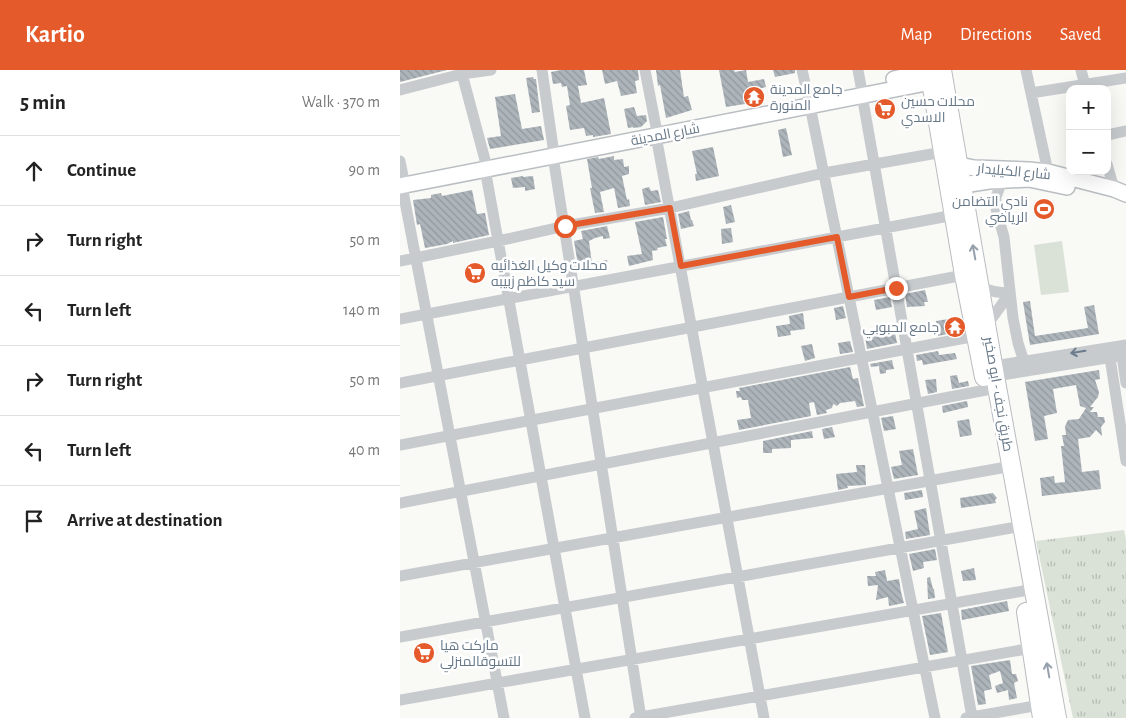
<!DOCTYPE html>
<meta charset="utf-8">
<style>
:root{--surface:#fff;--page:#f6f6f6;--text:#222;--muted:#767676;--line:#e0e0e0;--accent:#e55a2a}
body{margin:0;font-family:"Alegreya Sans",Cairo,sans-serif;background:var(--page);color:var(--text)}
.controls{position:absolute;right:15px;top:15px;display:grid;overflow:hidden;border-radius:10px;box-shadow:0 5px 20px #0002}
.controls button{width:45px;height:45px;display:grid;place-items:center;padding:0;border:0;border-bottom:1px solid var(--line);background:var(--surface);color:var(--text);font:25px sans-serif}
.stop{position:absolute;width:15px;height:15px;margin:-11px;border:4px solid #e55a2a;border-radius:50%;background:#fff}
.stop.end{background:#e55a2a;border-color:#fff;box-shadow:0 1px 5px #0008}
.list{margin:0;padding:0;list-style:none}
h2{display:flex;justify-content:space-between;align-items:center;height:65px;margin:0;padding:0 20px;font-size:21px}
h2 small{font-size:16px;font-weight:400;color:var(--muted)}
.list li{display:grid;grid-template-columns:32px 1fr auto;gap:15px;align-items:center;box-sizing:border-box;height:70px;padding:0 20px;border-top:1px solid var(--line)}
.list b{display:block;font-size:19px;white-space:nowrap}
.list em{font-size:16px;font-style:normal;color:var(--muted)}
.icon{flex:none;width:28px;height:28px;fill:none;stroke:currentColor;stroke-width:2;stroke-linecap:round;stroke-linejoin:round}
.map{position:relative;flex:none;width:726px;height:648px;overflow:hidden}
header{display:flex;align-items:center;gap:30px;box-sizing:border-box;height:70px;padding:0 25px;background:var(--accent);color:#fff}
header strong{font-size:24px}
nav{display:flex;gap:28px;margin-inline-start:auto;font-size:18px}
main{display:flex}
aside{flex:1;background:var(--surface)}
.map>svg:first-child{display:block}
.park{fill:url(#park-tufts)}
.pitch{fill:#dae1d7}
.building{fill:url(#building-back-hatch)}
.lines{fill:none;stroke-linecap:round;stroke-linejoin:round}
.major-casing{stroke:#babec2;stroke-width:18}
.highway-casing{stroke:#b9bdc0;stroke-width:20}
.minor{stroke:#c7cbce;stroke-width:11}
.major{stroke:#fff;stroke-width:15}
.highway{stroke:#fff;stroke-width:18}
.oneway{stroke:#95a0ac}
.oneway2{stroke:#6c7c8c}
.route{stroke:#e55a2a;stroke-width:6}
.labels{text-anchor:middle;stroke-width:5;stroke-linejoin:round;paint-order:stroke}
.poi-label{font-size:14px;fill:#677888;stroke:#fff;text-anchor:start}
.street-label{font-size:14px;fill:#677888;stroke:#fff}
</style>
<header>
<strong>Kartio</strong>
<nav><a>Map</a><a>Directions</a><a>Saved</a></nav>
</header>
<main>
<aside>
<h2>5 min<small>Walk · 370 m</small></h2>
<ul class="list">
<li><svg class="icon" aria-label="ahead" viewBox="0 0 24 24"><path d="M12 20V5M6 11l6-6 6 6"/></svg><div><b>Continue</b></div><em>90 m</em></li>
<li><svg class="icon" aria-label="right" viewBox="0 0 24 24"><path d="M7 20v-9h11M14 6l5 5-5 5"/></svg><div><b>Turn right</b></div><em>50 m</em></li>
<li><svg class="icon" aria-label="left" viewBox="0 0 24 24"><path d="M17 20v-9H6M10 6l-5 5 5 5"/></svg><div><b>Turn left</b></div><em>140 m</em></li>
<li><svg class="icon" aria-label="right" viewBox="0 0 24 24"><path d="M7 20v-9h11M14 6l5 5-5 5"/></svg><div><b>Turn right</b></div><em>50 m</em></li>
<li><svg class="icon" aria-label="left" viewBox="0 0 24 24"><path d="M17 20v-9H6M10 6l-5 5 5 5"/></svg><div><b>Turn left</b></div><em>40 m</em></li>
<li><svg class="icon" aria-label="arrive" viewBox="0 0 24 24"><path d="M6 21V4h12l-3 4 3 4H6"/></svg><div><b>Arrive at destination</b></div></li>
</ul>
</aside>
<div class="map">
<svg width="726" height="648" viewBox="0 0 726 648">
<defs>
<pattern id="park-tufts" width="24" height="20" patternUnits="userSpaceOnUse" patternTransform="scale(1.25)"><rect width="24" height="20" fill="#dae1d7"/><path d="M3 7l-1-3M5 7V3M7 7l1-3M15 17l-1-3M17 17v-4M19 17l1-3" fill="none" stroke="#b5bbb4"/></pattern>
<pattern id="building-back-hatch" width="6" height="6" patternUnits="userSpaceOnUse" patternTransform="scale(1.25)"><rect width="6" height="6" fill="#adb5bb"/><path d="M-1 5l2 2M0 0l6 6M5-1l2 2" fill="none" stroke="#91989e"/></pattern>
</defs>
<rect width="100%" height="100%" fill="#f9f9f6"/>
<path class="park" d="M724,460L726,470V648H673L636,471Z"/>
<path class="pitch" d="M662,171L669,222L641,225L634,175Z"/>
<path class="building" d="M0,0H47L0,12Z
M161,0H184L187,15L178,16L181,33L204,28L211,64L193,67V65L186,66L184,58L170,60L166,36L170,35L167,16L162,17L161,13L153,14L151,2Z
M202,0H238L239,10L235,11L237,23L221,26L217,11L205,14Z
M256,0H280L284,27L288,26L292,40L266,48L260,15L258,16Z
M319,0H334L335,2L346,0L348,12L364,9L366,17L349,21L351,33L326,37Z
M373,0H395V3L375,7Z
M133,7L134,9H136L140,42L132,43L126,8Z
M115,24L122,59L141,56L144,70L90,79L87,68L101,66L95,27Z
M234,37L237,46L246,45L247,51L241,57L233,58V57L228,58L224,39Z
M386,58L392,85L383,87L378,60Z
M313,77L319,106L296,111L295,104H297L292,81Z
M214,86V90L223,89L224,97L229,96V104L222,106L227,130L229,129L230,136L218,138L214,118L200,122L204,142L195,143L190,118H192L187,89L198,87L199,89Z
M123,106V107L133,106L135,119L125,121V117L113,118L111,108Z
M249,117L251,121L258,120L261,132L245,135L242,119Z
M72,120L77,144L85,143L89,165L53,173V171L47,174L25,178L20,154L17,155L13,130L31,128V125L41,123L42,126Z
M331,135L335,152L326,154L323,137Z
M289,141L291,150H292L294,156L281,159L278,144Z
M263,147L267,169H265L267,176L257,178L258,180L252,181L253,190L229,196L227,186L242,184L235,152Z
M207,156L210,168L203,169V166L195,168L189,171L192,194L178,195L174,171L183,169L181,161Z
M331,158L333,172L322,174L321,159Z
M207,190L209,201L199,202L197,192Z
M525,220L528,232H524L525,236L507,237L505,224Z
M490,227L492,237L476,240L474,230Z
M630,231L635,266L688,258L684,237L694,235L699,264L630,275L623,232Z
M443,236L446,248L436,250L434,238Z
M403,243L405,259L390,261L391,265L378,267L376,256L390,254L389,246Z
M555,248L557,262L538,266L536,251Z
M495,263L497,273L467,279L465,267Z
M450,271L453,282L440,284L438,273Z
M412,274L415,288L405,291L401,276Z
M538,281L539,285L555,283L557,289L523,295L522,290L517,291L516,285Z
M492,290L494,299L486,300V303L480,304L479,296L471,297L470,294Z
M450,297L453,309L458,308L464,336L457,337L455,331L440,333L437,336L433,334L432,338L426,340L427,343L417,345L414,332L409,333L411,346L339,360L337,350L351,348L348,330H342L341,327L337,328L336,321H340L339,318Z
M699,300L700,309L695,310L699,322L698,327L690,337H694L690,342H697L698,347H704L705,352L701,357L702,366L696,360L690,367L678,369L682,402L699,400L701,419L642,426L640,408L654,406L655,413L665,412L661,376H664L662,365H666L665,356L668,350L679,349L686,338L680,336L676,315L653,319L657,343L644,346L648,369L635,371L625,312Z
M557,305L559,313L568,311L569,316L552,319L550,306Z
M536,309L537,322L528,324L525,310Z
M567,331L568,337L543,343L542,336Z
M493,346L496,359L484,361L481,348Z
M569,349L572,365L560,367L557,351Z
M432,357L435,367L424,369L422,359Z
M412,361L413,368L391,370V378L372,379V383H363V371Z
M513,379L518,405L494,409L491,397L502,395L499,381Z
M456,395H465L466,415L447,416L448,418L438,420L436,404L457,402Z
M522,420L523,427L505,430L504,423Z
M593,423L597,428L595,430L596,433L561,438L560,428Z
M526,438L530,465L506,469L505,462L518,459L514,441Z
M535,479L537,490L523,492L524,498L513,501L509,484Z
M574,498L576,510L563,511L561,501Z
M485,500L487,511L499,509L501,522L504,533L489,536L488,527L476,530L478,515L468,516L467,506H476L475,502Z
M530,507L533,519H534L535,528L528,529L527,508Z
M607,531L609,541L562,550L561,540Z
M541,543L548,582L530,585L522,546Z
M610,590L612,604H616L618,611L614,613L617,628L609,630L608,620L597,623L595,616L603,613L600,601L589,605L592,619L584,621L586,634L578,635L571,596Z"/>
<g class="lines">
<g class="major-casing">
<path id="major" d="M494,9L529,1
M559,95L574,98L629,100L648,102L714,119L726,124
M563,115L589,111L629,109L667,117
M0,116L531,12"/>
</g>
<g class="highway-casing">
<path id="highway" d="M529,0L564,205L584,307
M542,0L595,306L657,648
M626,542L642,648"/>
</g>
<path class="minor" d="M61,0L85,90
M142,0L153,77
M245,0L256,57
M402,0L408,26
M458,0L461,16
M626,0L648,102
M681,0L686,19
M0,20L62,4L91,0
M631,23L726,8
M462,25L572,647
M410,36L535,648
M707,65L726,61
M256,66L364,648
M153,86L241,648
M0,91L3,106
M707,94L714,119
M85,99L185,648
M602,111L596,127V139L604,167L613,248L618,273L627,301
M2,116L104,648
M0,191L98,171L165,156L270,138L424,103L543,82
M580,216C590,222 599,223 610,223
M0,249L554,145
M587,255L610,223
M722,286L726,313
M710,288L726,391
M594,296L726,275
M595,306L726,285
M0,313L564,205
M0,375L576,266
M0,433L586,320
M0,506L601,398
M0,567L611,458
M0,630L623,521
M235,648L632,578
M566,648L640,635"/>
<use href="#major" class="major"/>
<use href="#highway" class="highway"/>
</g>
<defs><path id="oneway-shaft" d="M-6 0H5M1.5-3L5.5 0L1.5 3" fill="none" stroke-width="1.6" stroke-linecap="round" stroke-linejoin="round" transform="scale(1.25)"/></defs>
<g class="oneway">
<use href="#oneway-shaft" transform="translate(574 182) rotate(-100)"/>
<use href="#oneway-shaft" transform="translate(648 600) rotate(-100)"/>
</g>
<use class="oneway2" href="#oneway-shaft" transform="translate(678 282) rotate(171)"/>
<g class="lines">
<path class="route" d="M165,156L270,138L281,196L437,167L449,227L496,218"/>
</g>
<defs>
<g id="temple-disc" transform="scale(1.125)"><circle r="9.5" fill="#e55a2a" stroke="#fff"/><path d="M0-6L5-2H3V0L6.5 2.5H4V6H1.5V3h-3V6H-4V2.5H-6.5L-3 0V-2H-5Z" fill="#fff"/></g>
<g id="supermarket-disc" transform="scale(1.125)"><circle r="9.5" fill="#e55a2a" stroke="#fff"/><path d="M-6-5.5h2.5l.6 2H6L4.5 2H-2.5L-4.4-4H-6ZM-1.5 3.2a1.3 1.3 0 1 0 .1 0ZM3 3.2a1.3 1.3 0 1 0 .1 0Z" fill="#fff"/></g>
<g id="stadium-disc" transform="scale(1.125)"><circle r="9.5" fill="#e55a2a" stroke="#fff"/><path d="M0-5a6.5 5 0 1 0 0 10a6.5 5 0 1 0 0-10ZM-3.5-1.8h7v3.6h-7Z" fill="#fff"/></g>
</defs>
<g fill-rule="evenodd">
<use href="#temple-disc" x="354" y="27"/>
<use href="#supermarket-disc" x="485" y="39"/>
<use href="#stadium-disc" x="644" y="139"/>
<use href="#supermarket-disc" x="75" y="203"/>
<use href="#temple-disc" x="555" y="257"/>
<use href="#supermarket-disc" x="24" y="583"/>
</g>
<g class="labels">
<g class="poi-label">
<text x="370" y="24">جامع المدينة<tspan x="370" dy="16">المنورة</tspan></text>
<text x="501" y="36">محلات حسين<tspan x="501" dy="16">الاسدي</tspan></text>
<text x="628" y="136" text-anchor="end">نادي التضامن<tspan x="628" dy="16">الرياضي</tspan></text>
<text x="91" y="200">محلات وكيل الغذائيه<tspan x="91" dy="16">سيد كاظم زبيبه</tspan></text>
<text x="539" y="262" text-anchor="end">جامع الحبوبي</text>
<text x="40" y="580">ماركت هيا<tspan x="40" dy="16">للتسوقالمنزلي</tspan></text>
</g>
<g class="street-label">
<text transform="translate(265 64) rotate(-11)" y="5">شارع المدينة</text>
<text transform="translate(614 101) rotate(5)" y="5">شارع الكيليدار</text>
<text transform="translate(599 324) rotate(80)" y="5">طريق نجف - ابو صخير</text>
</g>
</g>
</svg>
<div class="controls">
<button>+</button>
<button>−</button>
</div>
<div class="stop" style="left:165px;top:156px"></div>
<div class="stop end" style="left:496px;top:218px"></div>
</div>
</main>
